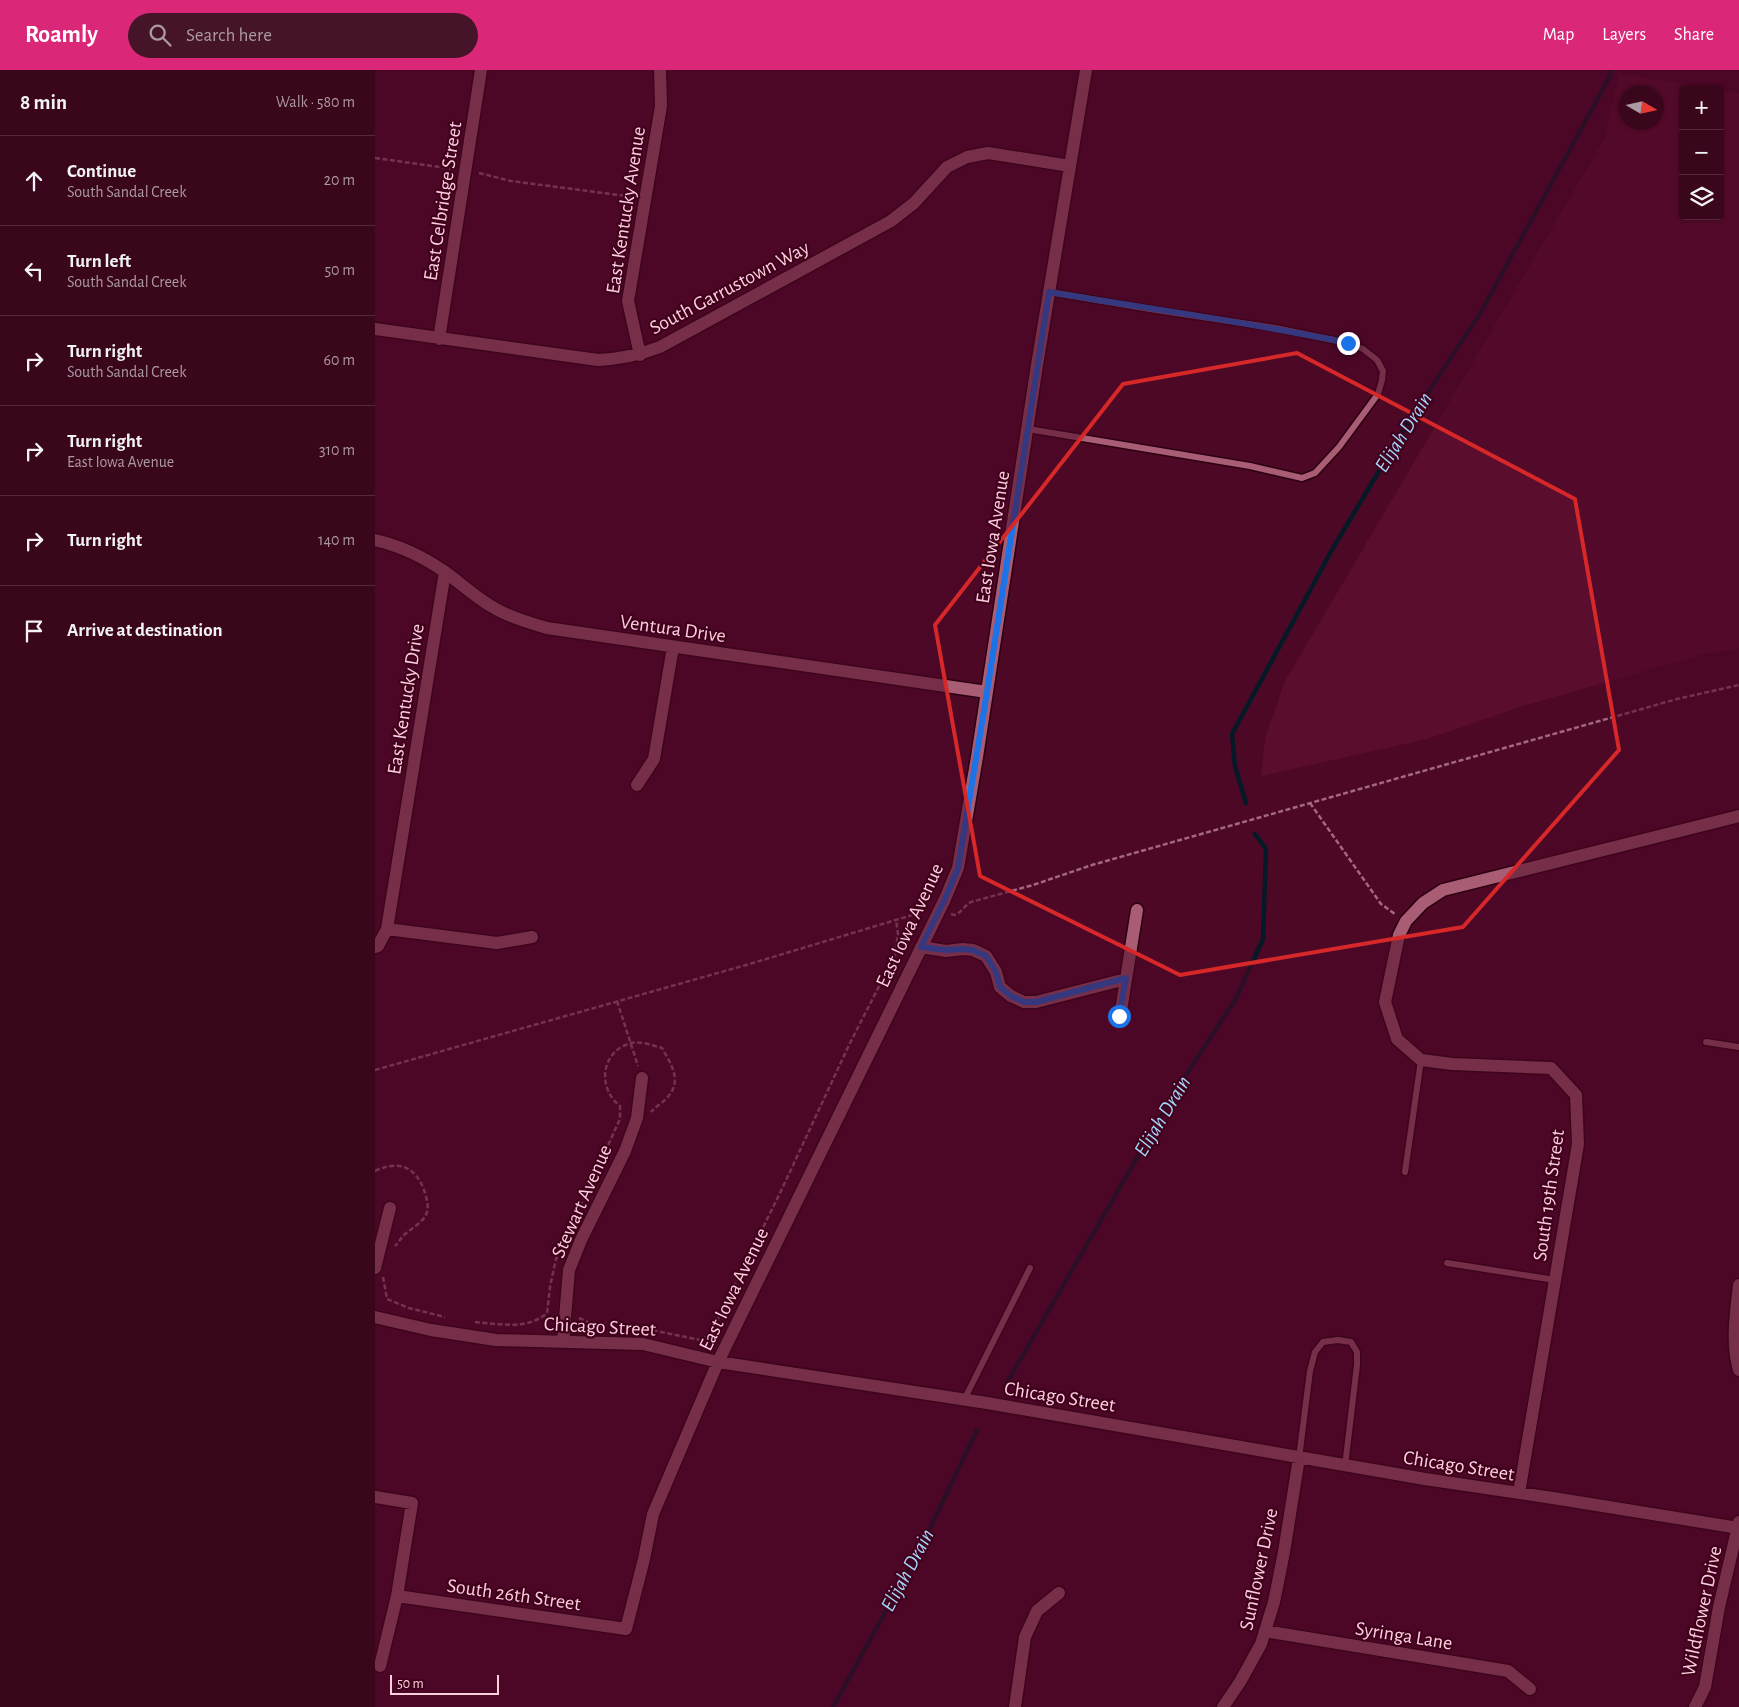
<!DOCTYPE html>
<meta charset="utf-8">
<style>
:root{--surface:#3a061c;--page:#451429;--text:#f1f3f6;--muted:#ab99a3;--line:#54273b;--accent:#db2777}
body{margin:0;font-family:"Alegreya Sans",sans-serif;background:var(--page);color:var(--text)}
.controls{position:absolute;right:15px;top:15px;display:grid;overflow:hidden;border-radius:5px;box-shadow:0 1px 4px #0004}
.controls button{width:45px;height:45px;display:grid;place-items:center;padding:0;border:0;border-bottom:1px solid var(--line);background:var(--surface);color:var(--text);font:25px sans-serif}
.compass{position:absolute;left:1244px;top:15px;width:45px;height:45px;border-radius:50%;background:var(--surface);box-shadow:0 1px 4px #0004;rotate:99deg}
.scale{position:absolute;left:15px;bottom:12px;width:109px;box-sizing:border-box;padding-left:5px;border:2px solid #fcd0db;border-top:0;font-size:14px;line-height:18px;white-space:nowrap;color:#fcd0db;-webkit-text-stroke:4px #41001d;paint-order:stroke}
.stop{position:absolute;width:15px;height:15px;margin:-11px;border:4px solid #1a73e8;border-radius:50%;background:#fff}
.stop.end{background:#1a73e8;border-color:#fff;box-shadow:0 1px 5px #0008}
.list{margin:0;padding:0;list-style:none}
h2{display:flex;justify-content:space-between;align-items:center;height:65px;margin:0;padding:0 20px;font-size:21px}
h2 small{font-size:16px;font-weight:400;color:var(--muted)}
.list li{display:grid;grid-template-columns:32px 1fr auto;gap:15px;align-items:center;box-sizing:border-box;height:90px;padding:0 20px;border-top:1px solid var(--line)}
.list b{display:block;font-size:19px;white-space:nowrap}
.list p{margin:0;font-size:16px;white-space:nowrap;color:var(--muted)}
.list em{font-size:16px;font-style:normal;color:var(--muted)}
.icon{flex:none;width:28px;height:28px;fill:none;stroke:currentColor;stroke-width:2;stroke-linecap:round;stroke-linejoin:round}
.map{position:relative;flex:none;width:1364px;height:1637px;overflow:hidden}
header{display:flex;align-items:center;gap:30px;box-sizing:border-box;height:70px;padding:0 25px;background:var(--accent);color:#fff}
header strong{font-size:24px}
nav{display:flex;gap:28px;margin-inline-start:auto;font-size:18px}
.search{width:350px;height:45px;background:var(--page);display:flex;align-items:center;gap:12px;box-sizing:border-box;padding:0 18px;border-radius:28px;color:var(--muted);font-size:19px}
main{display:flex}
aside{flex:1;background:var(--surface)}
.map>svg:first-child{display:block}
.built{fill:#5b0d2e;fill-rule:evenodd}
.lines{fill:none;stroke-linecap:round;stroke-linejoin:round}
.stream{stroke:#051927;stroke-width:4.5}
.service-casing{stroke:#2b0010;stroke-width:9}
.minor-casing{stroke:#2b0010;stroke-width:15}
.path{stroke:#a2697e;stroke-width:2.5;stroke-dasharray:5 2.5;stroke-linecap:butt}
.service{stroke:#a85d74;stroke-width:6}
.minor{stroke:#a85d74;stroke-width:12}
.route{stroke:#1a73e8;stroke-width:6}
.marked{fill:none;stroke:#d62828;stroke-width:4;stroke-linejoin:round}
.labels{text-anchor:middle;stroke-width:4.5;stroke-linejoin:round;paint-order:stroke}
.street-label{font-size:20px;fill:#fcd0db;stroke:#41001d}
.water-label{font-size:21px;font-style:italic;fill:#a4d6fc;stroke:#41001d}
</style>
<header>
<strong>Roamly</strong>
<div class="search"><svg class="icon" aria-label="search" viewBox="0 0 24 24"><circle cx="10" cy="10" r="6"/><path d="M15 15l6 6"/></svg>Search here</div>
<nav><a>Map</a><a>Layers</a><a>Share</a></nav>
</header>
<main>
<aside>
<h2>8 min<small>Walk · 580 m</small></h2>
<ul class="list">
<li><svg class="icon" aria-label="ahead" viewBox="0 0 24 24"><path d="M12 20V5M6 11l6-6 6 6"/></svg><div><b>Continue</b><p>South Sandal Creek</p></div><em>20 m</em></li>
<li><svg class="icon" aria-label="left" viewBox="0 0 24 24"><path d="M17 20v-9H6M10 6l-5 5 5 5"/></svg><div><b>Turn left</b><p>South Sandal Creek</p></div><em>50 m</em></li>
<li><svg class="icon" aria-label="right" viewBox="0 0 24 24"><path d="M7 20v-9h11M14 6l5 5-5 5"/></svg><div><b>Turn right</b><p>South Sandal Creek</p></div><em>60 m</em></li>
<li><svg class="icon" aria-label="right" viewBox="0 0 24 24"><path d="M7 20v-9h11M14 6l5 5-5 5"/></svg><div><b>Turn right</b><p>East Iowa Avenue</p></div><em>310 m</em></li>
<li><svg class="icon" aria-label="right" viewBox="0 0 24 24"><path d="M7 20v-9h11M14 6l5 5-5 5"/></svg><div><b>Turn right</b></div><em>140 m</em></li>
<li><svg class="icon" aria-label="arrive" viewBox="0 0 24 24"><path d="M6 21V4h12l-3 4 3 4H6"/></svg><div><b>Arrive at destination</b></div></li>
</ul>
</aside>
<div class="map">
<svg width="1364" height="1637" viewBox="0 0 1364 1637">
<rect width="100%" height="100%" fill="#4d0826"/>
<path class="built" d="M1244,4L1339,19H1308V146H1345V20L1364,23V578L1325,585L1148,636L1052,669L886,706L890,669L909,613L1230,68ZM1252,22H1282V52H1252Z"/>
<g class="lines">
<path class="stream" d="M871,733L860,696L857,664L958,478L1031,356L1106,242L1234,8L1236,0
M630,1316L803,1017L860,930L888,869L891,779L880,764
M458,1637L545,1479L602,1360"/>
<g class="service-casing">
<path id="service" d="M653,359L875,396L927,408L940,403L964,377L1003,324L1007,310L1008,301L1002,290L988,279L973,273L900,258L781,240L674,222
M1331,972L1364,977
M1030,1102L1046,990
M1072,1193L1180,1210
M589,1330L655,1198
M924,1388L935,1301L940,1282L948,1272L963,1270L976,1272L982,1282V1295L970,1396"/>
</g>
<g class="minor-casing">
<path id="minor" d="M0,259L223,290C246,289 264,285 285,277L516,151L539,133L572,97L592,87L613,83L695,96
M64,269L106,0
M265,285L253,231L286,36L285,0
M0,470C26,476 49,487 70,502C87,514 102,529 121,539C137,548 154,553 172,558L612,622
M262,715L279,689L298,577
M12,859L122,873L157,867
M0,877L3,876L12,859L70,502
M546,877L571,881L588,879L598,880L611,886L621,902L625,917L636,926L649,932H661L751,909
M745,947L762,840
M0,1198L15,1138
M1364,1215C1361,1242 1356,1273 1364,1300
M0,1247L56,1260L121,1270L268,1274L343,1292L612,1333L1050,1409L1178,1428L1364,1458
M188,1272L194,1200L206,1170L250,1081L262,1048L267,1008
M1144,1423L1203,1074L1201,1025L1176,998L1077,994L1046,990L1022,969L1010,932L1024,865L1031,851L1048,833L1068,820L1364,746
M0,1427L37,1433L22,1526L5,1596
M22,1526L251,1559L269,1489L278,1444L343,1292L570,829L583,798L602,687L662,295L711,0
M890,1561L1133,1601L1155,1619
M640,1637L650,1567L662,1541L684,1523
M848,1637L865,1612L886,1574L899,1532L909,1482L924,1388
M1320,1637L1330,1617L1344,1537L1364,1452"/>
</g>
<path class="path" d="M0,88L79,99
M104,103L136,111L259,127
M935,733L1006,834L1020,844
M576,844L580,845C587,842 590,835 596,832L658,815L717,795L1302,629L1364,615
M242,931L263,996
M0,1000L378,893L544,843L549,838
M0,1101C23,1090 40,1096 49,1120C51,1126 54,1135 52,1142C49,1153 34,1159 27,1167C25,1170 23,1173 20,1176
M8,1207L12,1229L34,1238L70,1247
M204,1248L213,1252L272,1259L325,1270L335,1265L406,1121L474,975L520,885L523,864L521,850
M100,1252C125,1254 153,1260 172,1243L175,1217L181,1189L245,1049V1036C223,1019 225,984 253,974C263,970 277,975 287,978C297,996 308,1011 291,1029C286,1034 280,1037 276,1042"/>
<use href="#service" class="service"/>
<use href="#minor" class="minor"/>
</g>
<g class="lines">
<path class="route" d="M744,946L751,908L661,932H649L636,926L625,917L621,902L611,886L598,880L588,879L571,880L546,877L570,829L583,798L612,622L674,222C774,239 874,252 973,273"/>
</g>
<path d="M0 0H1364V1637H0ZM922,283L1200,429L1244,680L1088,857L805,905L605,806L560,555L748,314Z" fill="#4d0826" fill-opacity=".55" fill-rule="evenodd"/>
<path class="marked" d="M922,283L1200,429L1244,680L1088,857L805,905L605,806L560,555L748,314Z"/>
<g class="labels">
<g class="street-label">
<text transform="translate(67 131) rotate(-81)" y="7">East Celbridge Street</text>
<text transform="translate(250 140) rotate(-81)" y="7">East Kentucky Avenue</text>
<text transform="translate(354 217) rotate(-28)" y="7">South Garrustown Way</text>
<text transform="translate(617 467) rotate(-81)" y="7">East Iowa Avenue</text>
<text transform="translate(298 558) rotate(8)" y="7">Ventura Drive</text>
<text transform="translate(30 629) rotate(-81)" y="7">East Kentucky Drive</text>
<text transform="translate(534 855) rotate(-65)" y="7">East Iowa Avenue</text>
<text transform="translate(1173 1125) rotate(-82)" y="7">South 19th Street</text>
<text transform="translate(206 1131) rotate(-66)" y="7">Stewart Avenue</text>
<text transform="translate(358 1219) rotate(-64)" y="7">East Iowa Avenue</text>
<text transform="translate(225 1256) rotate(3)" y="7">Chicago Street</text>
<text transform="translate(685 1326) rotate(9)" y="7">Chicago Street</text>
<text transform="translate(1084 1395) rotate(9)" y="7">Chicago Street</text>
<text transform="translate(883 1499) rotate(-78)" y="7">Sunflower Drive</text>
<text transform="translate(139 1524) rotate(8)" y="7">South 26th Street</text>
<text transform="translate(1326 1541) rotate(-78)" y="7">Wildflower Drive</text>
<text transform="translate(1029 1565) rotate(9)" y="7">Syringa Lane</text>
</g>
<g class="water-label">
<text transform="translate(1028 362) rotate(-58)" y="7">Elijah Drain</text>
<text transform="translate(787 1046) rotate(-59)" y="7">Elijah Drain</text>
<text transform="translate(532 1500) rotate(-62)" y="7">Elijah Drain</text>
</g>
</g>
</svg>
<div class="controls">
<button>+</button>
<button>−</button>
<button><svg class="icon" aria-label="layers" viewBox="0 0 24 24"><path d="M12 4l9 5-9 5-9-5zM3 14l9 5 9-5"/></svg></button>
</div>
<svg class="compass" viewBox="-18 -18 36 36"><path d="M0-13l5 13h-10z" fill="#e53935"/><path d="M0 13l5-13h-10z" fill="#ab99a3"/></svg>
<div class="scale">50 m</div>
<div class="stop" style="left:744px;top:946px"></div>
<div class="stop end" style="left:973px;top:273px"></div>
</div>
</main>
